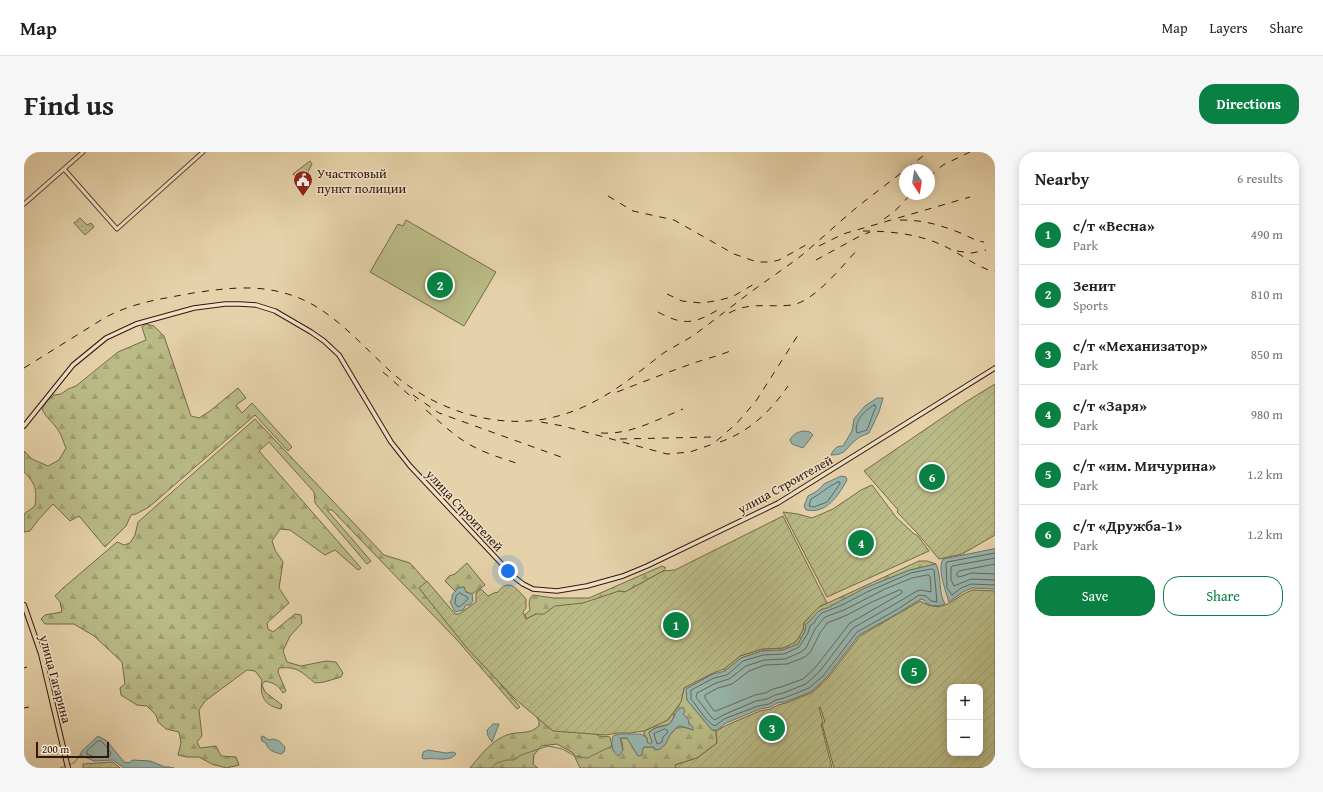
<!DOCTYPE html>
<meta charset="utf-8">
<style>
:root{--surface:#fff;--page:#f6f6f6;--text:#222;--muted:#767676;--line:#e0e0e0;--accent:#0b8043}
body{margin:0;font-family:"Gentium Book Plus",serif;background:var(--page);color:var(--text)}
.controls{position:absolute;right:12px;bottom:12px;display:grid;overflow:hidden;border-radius:8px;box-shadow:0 2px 10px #0003}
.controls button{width:36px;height:36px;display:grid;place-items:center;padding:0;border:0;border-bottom:1px solid var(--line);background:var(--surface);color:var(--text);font:20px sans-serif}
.compass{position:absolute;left:875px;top:12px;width:36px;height:36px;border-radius:50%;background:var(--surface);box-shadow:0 2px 10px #0003;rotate:168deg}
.scale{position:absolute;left:12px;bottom:10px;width:73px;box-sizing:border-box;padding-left:4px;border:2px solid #33170c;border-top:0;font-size:11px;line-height:14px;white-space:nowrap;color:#33170c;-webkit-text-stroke:3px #efe2c8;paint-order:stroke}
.you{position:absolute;left:484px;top:419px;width:14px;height:14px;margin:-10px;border:3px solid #fff;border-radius:50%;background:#1a73e8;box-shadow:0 0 0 6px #1a73e833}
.badge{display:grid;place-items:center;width:26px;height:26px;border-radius:50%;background:var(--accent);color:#fff;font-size:13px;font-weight:700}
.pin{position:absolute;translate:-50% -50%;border:2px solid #fff;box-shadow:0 1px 4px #0006}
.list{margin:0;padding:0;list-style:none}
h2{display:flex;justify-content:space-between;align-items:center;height:52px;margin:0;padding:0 16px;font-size:17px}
h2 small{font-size:13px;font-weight:400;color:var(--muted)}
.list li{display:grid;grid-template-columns:26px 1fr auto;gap:12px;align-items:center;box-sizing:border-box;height:60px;padding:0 16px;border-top:1px solid var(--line)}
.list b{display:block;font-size:15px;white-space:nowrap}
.list p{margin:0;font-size:13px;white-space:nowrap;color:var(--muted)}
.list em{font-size:13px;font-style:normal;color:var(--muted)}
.actions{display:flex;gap:8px;padding:12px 16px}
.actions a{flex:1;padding:9px 0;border:1px solid var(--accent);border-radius:16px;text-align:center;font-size:14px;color:var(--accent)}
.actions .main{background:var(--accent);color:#fff}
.map{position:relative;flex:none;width:971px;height:616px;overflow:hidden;border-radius:16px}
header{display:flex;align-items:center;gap:24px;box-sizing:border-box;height:56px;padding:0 20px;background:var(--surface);border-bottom:1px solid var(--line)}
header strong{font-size:19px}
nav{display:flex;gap:22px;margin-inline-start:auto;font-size:14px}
.intro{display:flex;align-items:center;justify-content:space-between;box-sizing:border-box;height:96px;padding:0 24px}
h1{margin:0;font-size:28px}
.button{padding:10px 18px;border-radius:16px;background:var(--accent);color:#fff;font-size:14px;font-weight:700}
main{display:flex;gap:24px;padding:0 24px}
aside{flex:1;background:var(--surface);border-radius:16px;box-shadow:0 2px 10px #0003}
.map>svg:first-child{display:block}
.forest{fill:url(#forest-firs);stroke:#766949}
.park{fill:url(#park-dots);stroke:#766949}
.garden{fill:url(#garden-furrows);stroke:#766949;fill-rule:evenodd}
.pitch{fill:#b9bb86;stroke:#766949}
.water{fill:#97b6ae;stroke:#6f766d}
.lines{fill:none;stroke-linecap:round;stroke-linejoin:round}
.shore{stroke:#65665d;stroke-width:1}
.stream{stroke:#6f766d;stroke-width:1}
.tertiary-casing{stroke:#604634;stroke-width:5}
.secondary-casing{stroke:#33170c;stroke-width:5.5}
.primary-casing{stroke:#33170c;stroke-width:6}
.tertiary{stroke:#efe2c8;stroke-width:3}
.secondary{stroke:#efe2c8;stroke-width:3.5}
.primary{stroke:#e6d2aa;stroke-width:4}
.rail{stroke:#33170c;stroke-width:1;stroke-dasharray:7 7;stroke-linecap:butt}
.labels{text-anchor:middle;stroke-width:3;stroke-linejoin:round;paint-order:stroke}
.poi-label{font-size:13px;fill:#33170c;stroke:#efe2c8;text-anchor:start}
.street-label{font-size:13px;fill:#33170c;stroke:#efe2c8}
</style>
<header>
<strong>Map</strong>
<nav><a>Map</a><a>Layers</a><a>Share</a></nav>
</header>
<div class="intro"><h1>Find us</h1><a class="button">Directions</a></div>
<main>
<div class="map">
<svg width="971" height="616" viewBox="0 0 971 616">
<defs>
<pattern id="forest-firs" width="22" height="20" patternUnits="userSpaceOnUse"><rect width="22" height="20" fill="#b9bb86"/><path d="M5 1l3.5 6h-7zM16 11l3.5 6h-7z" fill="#a0a072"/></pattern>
<pattern id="park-dots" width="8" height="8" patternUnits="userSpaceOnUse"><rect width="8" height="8" fill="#b9bb86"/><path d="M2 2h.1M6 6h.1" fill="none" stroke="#a0a072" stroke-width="1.8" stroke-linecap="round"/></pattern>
<pattern id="garden-furrows" width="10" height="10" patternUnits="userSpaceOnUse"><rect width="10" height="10" fill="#b9bb86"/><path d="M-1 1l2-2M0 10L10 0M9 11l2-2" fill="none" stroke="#a0a072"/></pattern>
</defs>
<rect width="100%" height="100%" fill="#e6d2aa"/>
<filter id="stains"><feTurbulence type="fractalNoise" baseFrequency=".005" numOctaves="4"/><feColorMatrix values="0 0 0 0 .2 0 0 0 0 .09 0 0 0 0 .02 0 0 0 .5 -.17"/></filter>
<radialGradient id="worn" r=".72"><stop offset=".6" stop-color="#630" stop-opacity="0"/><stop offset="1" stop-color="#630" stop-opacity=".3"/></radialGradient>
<path class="forest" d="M122,172L130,174L140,184L167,264L175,266L186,259L214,236L222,246L212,253L218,261L228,251L268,295L264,299L231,263L125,355L112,362L107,363L102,374L81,395L55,364L46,369L29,352L15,367L6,379L0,380V362L11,354C13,338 12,332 0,320V299L8,307L24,314L35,308L42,296C39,290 38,283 34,278C29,270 22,266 18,257L23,249L30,243L37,242L44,237L52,234L94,200L122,188L118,175Z
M231,267L360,403L386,411L402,429L432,465L435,483L496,555L493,557L432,487L308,358H303L347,409L343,412L291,351L290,340L245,290L235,299L337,416L334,418L311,398L301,403L266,378L256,377L248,389L251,398L259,410L255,436L265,451L243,471L244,477L249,480L271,462L277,463L278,471L266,484L259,499L263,510L277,514L302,509L312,510L319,521L317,525L300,530L291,531C277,520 274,514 255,516L254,520L262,539L259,541C254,533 250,531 241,529L238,533L241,540L258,553L257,557C241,554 235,544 238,528L231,519L223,518L181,549L175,558L178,584L173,590L176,596L192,594L197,604L212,605L215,613L202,616L188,612L175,605H163L154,603L157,591L155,580L142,577L134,570L132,563L123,554L113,553L97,543L96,536L101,532L98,510L70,484L50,472H21L17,467L21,463L38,460L36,450L31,444L38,437L93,390L100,393L106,391L111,383L114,370Z
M895,409H903L912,412L886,418L858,429L803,456C791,458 791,466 782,472L781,479L774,492L759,498L738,499L717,506L701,519L700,517L716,504L738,497L759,496L779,478L780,471L788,462L795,455Z
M443,411L461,433L448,442L442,440L440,435L434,436L431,439L421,429L425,424L431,422Z
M638,414L642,416L639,419L601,440L595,439L525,474L512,462L502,467L501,463L506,458C505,452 504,447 509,443L530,446H565Z
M687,522H689L663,537V548L688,578L692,579L693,591L673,606L651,613L652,616H556L549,601L533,592L517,594L510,603L509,612L514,616H446C457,603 468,587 486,582C498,579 504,583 515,574V569L510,561L564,577L575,584L586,585L588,594L596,601L599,598L598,590L596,586H603L614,604L618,603L619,596L620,595H630L636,597L643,589L642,587C654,575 651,572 669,578C665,572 664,567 659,562H650L649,567L644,573C637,573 630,576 625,580L628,590L627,593L623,590V586L620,584V579C643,568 655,564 660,536Z"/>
<path class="park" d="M286,9L288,12L278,32L276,31L269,22Z
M56,66L63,73L67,71L70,75L61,83L50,71Z"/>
<path class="garden" d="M971,232V383L938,402L915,407L894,382L873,360L874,358L840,319L940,251Z
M848,333L872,365L889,381L894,384L905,399L803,445L759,360L774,362L788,366L809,357L837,338Z
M759,364L803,451L795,455L788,462L780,471L779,478L772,490L759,496L738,497L716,504L700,517L687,522L660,536L657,550L644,568L620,579L606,581H593L582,583L529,579L491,547L442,495L395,436L403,429L431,462H435L452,450V441L457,437L464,444L472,440L473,441C475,438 480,433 484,433C490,432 498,443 502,447V456L499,460L502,467L512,462H520L531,454L559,451L595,439L601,440L639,419L651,418Z
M949,438L971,439V616H810L798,572L801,570L796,555L795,556L799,570L797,572L808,616H652L651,613L673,606L693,591L692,579L703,573L736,559L747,557L754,553L762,551L787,541L802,528L836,484L896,449C922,464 927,445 949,438ZM926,535H956V601H926Z
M89,610L96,616H59V612Z"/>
<path class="pitch" d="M382,68L472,120L440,174L346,120L374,72L379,74Z"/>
<path class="water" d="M853,246H859L855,260L845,281C841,283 836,284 833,287C822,295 823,303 807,303C810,297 812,294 819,294L828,279L830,267L841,254Z
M780,279L786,280L789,283L779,296L768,292L766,288C769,282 773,280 780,279Z
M817,324L822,325L823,328C814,344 803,362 782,358L780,354L784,344L793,339L800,332Z
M971,396V437L948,436L939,440L925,450C922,440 913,417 919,407L969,397Z
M912,412C918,425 914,440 921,452C914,454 904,456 900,448L897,447L876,460L835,483L801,527L787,540L761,550L753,551L747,555L736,557L702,571L693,578H688L663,548L662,537L689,522L701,519L717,506L738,499L759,498L774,492L781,479L782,472C791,466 791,458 803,456L841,436L886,418Z
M440,435L442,440L448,442L449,449L446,453H442L439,458L431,460L426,450L428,447V443L434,436Z
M659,555L661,559L659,562L664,567L665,572L669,575V578C666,577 660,574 656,574C650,575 643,587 642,592L636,597L631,598L630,595H620L619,596L618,603L614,604L603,586H596L599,598L595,604C587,601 587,590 589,584C597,580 608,583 617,582L623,586V590L627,592L628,590L625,581C632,573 640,576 645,572C652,566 649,559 659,555Z
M469,572H475L468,590L464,584L463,578Z
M74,584L83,589L100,610L105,611L109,608L126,609L141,615H145L150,616H100L89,608L70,609L56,603L58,599Z
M239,584L245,588L250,587L255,589L261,595L260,600L257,602C250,600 244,599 242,591L238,589L237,585Z
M404,598L422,601L430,600L432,602C425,611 410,605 400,607L398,606L399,600Z"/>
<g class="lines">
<path class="shore" d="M850,253L852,254L843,278L833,281C829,270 841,258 850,253Z
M814,330H816V332L803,350L790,355L785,354L787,347C797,342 804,334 814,330Z
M971,401L923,410L922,412L923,436L928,443L937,436L947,432L971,433
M971,406L928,414L927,416V428L930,434L947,427L971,428
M971,412L935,419L933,421V424L935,425L948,421L971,422
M908,417L910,418L913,450L907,449L902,444L895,443L874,457L833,480L799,524L785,536L760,546L752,548L745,552L734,554L700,567L691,574C683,571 673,554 667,547V538L690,526L703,523L719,509L739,503L760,502L775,495L784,481L786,474L790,471L793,466L798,461L818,453L843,440L887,421Z
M904,423L906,424L907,440L897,438L893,439L871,452L829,476L795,520L782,532L759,541L751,543L743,547L732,549L699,563L691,568L687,565L672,545L673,541L692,531L705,527L722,514L740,508L761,507L777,500L782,496L791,477L801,465L820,458L861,437L888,426Z
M876,438L878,439V441L826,471L791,516L779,527L757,535L749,537L741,541L731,543L692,559H690L681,546V543L694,536L708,532L725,519L741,513L763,512L781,505L787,499L796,481L803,471L823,463L848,450Z
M436,441L443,445L444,447C442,449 436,455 434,455L431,451L432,444Z
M641,577L643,578L644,580L639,585L638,590L633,592L630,582Z
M74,589H77L80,592L87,601L86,604L71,605L63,602V599Z"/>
<path class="stream" d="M45,613L51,610L56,603
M36,616L42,614
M467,616L473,611L482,608H490L497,603L524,594L538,597L551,604L563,606L588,594"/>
<g class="tertiary-casing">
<path id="tertiary" d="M40,17L93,77L179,0
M0,52L59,0"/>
</g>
<g class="secondary-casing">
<path id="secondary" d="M0,274L49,213L82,186L112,172L170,156L201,152H216L232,153L251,159L287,180L300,189L315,203L367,290L386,314L490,425L499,432L509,437L533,439L563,434L599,424L623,414L754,351L971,216"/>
</g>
<g class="primary-casing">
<path id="primary" d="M0,453L17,502L44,616"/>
</g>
<use href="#tertiary" class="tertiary"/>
<use href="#secondary" class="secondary"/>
<use href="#primary" class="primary"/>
<path class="rail" d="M905,25L919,13L946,0
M584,44L609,59L650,68L710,102L733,110H747L755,108L782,93
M860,67L870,60L887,42
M876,68C899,68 913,72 934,80C943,83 950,89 960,90
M839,79C866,79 894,82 918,93C936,101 952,115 971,120
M795,94L819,82L946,45
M933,99L948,101L962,98
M792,108L836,84L846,80
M643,142L658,149L677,151L691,149L708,145L730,132
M634,160C663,176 673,170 699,155
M705,161C728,149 744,156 768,153C791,149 818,114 835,96
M0,216L82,165C111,150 137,147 169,141C210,135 243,131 282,149C314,165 340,195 366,219C408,257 470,278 526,266C558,259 585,243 611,223C621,216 631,207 641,200C651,194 661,189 670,183C692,167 713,150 735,134C749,124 764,114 778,103C796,88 814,71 832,56C856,37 880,19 904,0
M359,220L392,249
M593,240C619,230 644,220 670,211C684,206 698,203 711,197
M389,243L415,261L537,305
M402,258C416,270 428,282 443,291C459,301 478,306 495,312
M517,270L539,274L643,302L666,300L689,292L713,271L732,249L776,180
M577,281C606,283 632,268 659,257
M596,287L688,285
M696,290C725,280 747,259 764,234
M0,516L3,515
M0,556L5,555"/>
</g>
<defs>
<g id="civic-pin" transform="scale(1)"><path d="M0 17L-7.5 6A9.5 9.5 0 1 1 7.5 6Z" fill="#8f2418" stroke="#efe2c8"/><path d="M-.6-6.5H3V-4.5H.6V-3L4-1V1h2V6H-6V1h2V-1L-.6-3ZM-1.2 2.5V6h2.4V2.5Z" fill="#fff"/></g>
</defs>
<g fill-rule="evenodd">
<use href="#civic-pin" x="279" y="28"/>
</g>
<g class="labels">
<g class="poi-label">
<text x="293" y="26">Участковый<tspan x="293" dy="15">пункт полиции</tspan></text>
</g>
<g class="street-label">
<text transform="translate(761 332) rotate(-29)" y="5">улица Строителей</text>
<text transform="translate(441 358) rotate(47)" y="5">улица Строителей</text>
<text transform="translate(32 527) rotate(75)" y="5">улица Гагарина</text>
</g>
</g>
<rect width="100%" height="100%" filter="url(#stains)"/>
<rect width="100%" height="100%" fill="url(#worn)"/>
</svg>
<div class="controls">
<button>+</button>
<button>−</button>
</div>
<svg class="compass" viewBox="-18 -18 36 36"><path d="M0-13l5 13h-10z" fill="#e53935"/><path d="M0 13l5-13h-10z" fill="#767676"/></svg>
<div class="scale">200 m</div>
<div class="you"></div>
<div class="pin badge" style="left:652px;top:473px">1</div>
<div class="pin badge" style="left:416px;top:133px">2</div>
<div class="pin badge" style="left:748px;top:576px">3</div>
<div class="pin badge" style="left:837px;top:391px">4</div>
<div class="pin badge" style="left:890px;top:519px">5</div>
<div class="pin badge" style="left:908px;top:325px">6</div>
</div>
<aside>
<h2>Nearby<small>6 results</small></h2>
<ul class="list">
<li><span class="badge">1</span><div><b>с/т «Весна»</b><p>Park</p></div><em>490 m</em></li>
<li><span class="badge">2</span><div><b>Зенит</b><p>Sports</p></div><em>810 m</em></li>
<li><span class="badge">3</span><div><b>с/т «Механизатор»</b><p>Park</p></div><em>850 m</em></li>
<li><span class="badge">4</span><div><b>с/т «Заря»</b><p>Park</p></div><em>980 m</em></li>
<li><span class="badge">5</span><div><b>с/т «им. Мичурина»</b><p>Park</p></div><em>1.2 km</em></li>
<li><span class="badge">6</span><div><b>с/т «Дружба-1»</b><p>Park</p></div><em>1.2 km</em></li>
</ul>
<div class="actions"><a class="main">Save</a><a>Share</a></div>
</aside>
</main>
